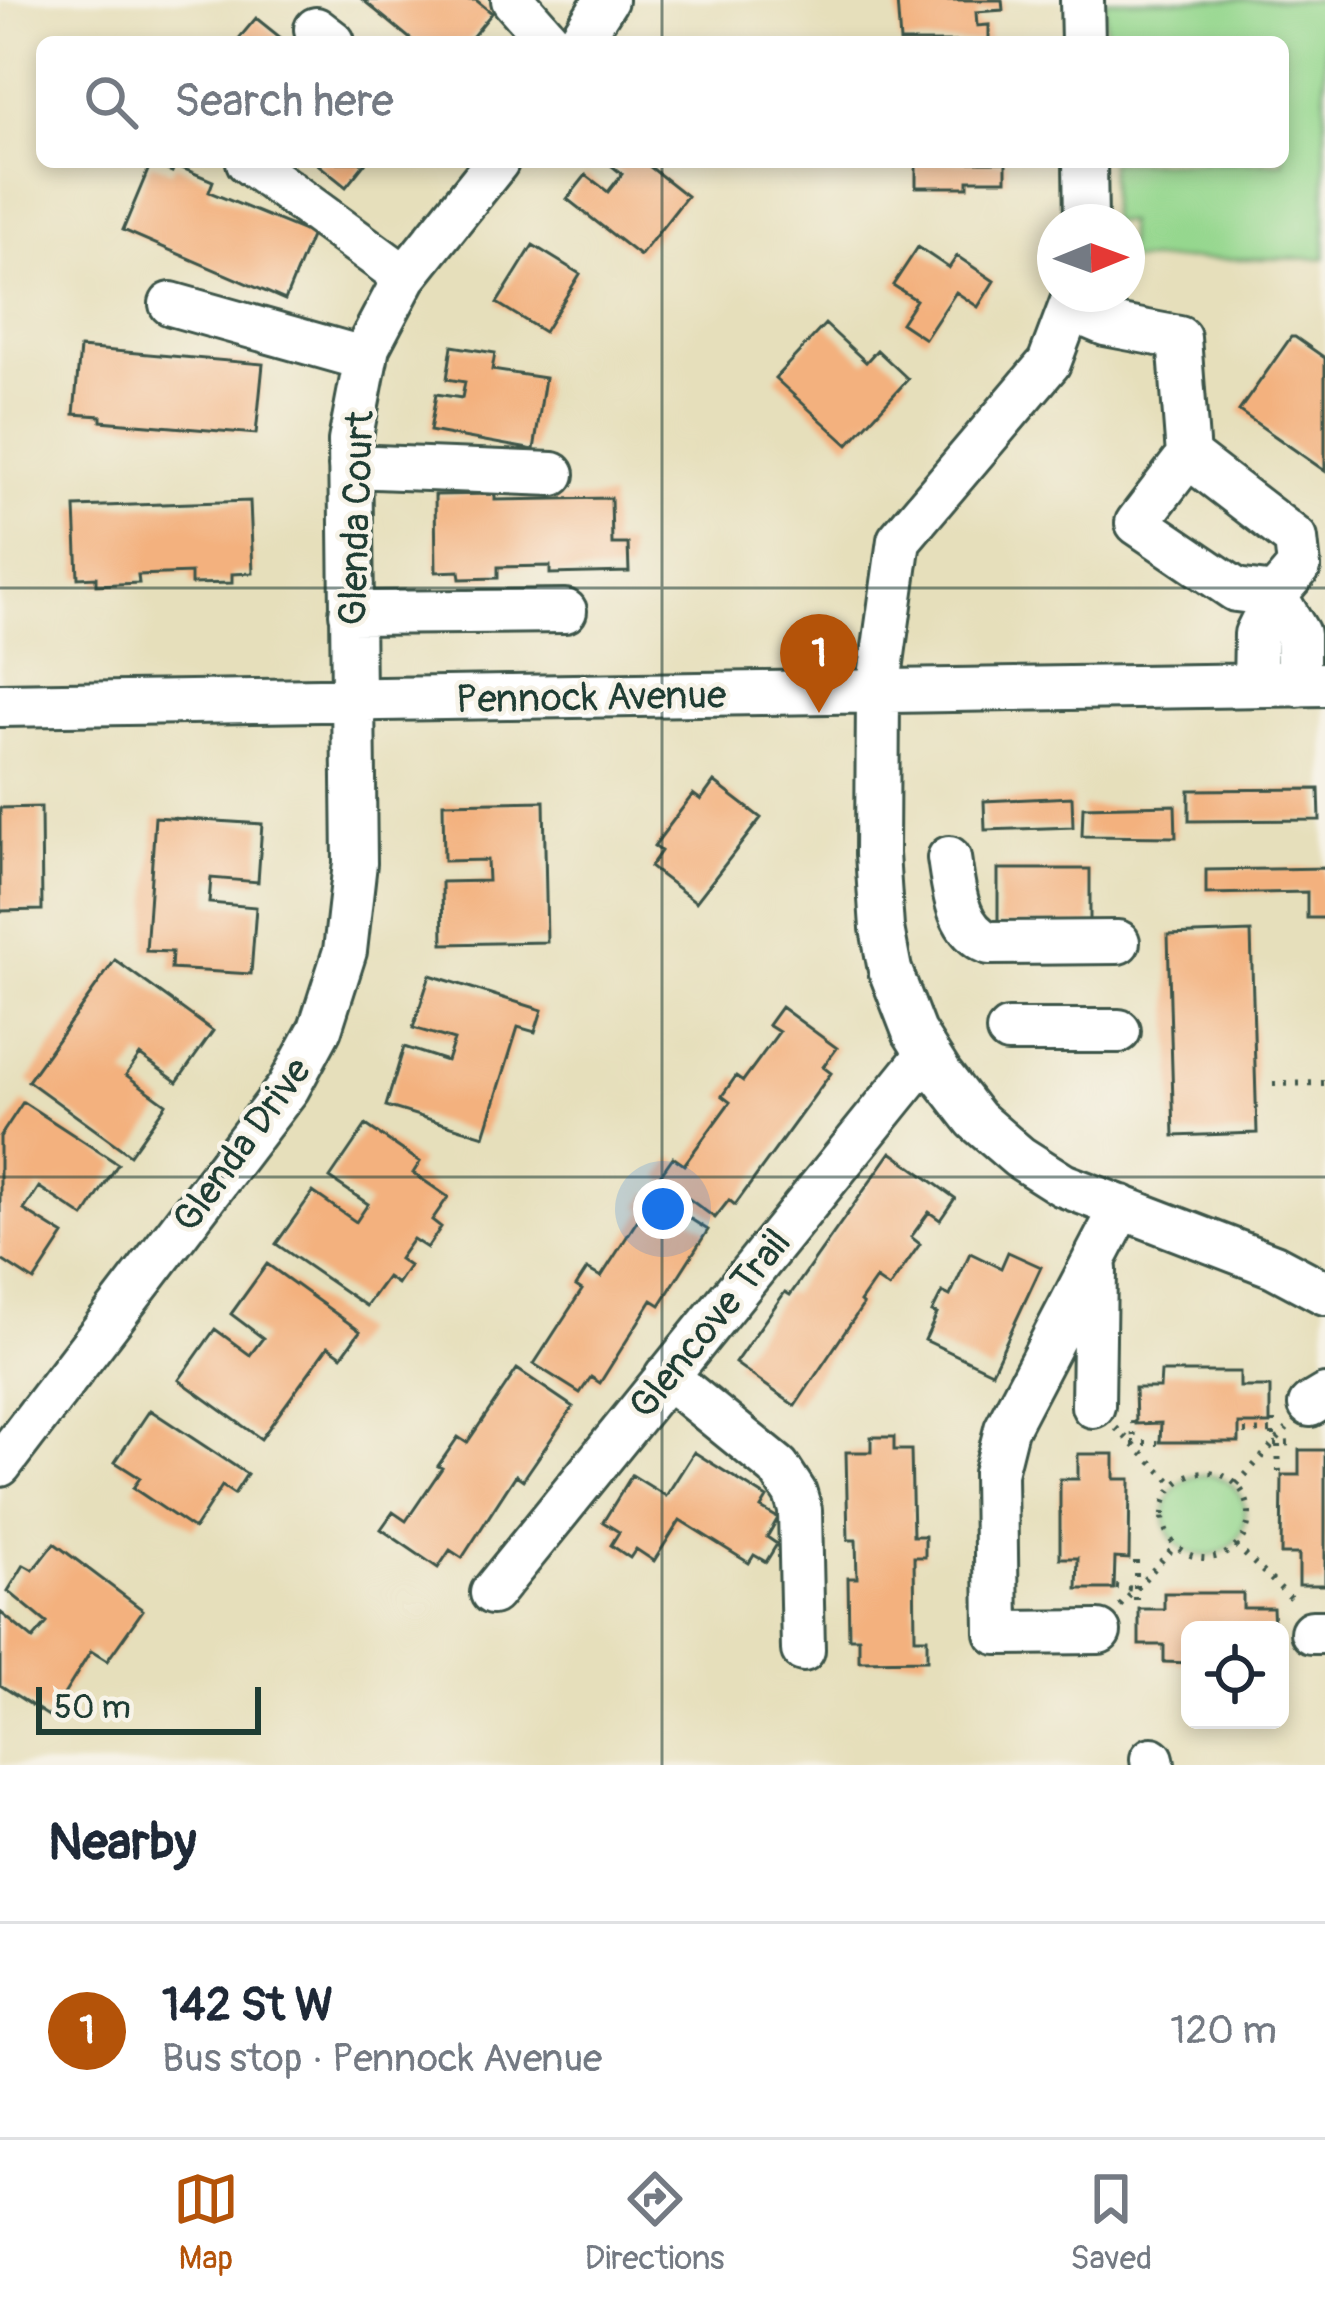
<!DOCTYPE html>
<meta charset="utf-8">
<style>
:root{--surface:#fff;--page:#f6f6f7;--text:#1f2937;--muted:#747a83;--line:#e0e1e3;--accent:#b45309}
body{margin:0;font-family:Pangolin,sans-serif;background:var(--page);color:var(--text)}
.controls{position:absolute;right:36px;bottom:36px;display:grid;overflow:hidden;border-radius:18px;box-shadow:0 6px 18px #0003}
.controls button{width:108px;height:108px;display:grid;place-items:center;padding:0;border:0;border-bottom:3px solid var(--line);background:var(--surface);color:var(--text);font:60px sans-serif}
.compass{position:absolute;left:1037px;top:204px;width:108px;height:108px;border-radius:50%;background:var(--surface);box-shadow:0 6px 18px #0003;rotate:89deg}
.scale{position:absolute;left:36px;bottom:30px;width:225px;box-sizing:border-box;padding-left:12px;border:6px solid #1f3d34;border-top:0;font-size:33px;line-height:42px;white-space:nowrap;color:#1f3d34;-webkit-text-stroke:9px #f7f3e8;paint-order:stroke}
.you{position:absolute;left:663px;top:1209px;width:42px;height:42px;margin:-30px;border:9px solid #fff;border-radius:50%;background:#1a73e8;box-shadow:0 0 0 18px #1a73e833}
.badge{display:grid;place-items:center;width:78px;height:78px;border-radius:50%;background:var(--accent);color:#fff;font-size:39px;font-weight:700}
.pin{position:absolute;translate:-50% -99px;filter:drop-shadow(0 3px 6px #0008)}
.pin::after{content:'';position:absolute;top:63px;width:42px;height:36px;background:inherit;clip-path:polygon(0 0,100% 0,50% 100%)}
.list{margin:0;padding:0;list-style:none}
h2{display:flex;justify-content:space-between;align-items:center;height:156px;margin:0;padding:0 48px;font-size:51px}
h2 small{font-size:39px;font-weight:400;color:var(--muted)}
.list li{display:grid;grid-template-columns:78px 1fr auto;gap:36px;align-items:center;box-sizing:border-box;height:216px;padding:0 48px;border-top:3px solid var(--line)}
.list b{display:block;font-size:45px;white-space:nowrap}
.list p{margin:0;font-size:39px;white-space:nowrap;color:var(--muted)}
.list em{font-size:39px;font-style:normal;color:var(--muted)}
.icon{flex:none;width:66px;height:66px;fill:none;stroke:currentColor;stroke-width:2;stroke-linecap:round;stroke-linejoin:round}
.map{position:relative;flex:none;width:1325px;height:1765px;overflow:hidden}
.search{position:absolute;background:var(--surface);box-shadow:0 6px 18px #0003;left:36px;right:36px;top:36px;height:132px;display:flex;align-items:center;gap:30px;box-sizing:border-box;padding:0 42px;border-radius:18px;color:var(--muted);font-size:45px}
.sheet{height:372px;background:var(--surface)}
nav{display:flex;justify-content:space-around;align-items:center;box-sizing:border-box;height:168px;border-top:3px solid var(--line);background:var(--surface);font-size:33px;color:var(--muted)}
nav a{display:grid;justify-items:center;gap:6px}
nav .on{color:var(--accent)}
.map>svg:first-child{display:block}
.green{fill:#95d78e;stroke:#5a8a61;stroke-width:3}
.building{fill:#f3b17e}
.lines{fill:none;stroke-linecap:round;stroke-linejoin:round}
.minor-casing{stroke:#3d5548;stroke-width:48}
.path{stroke:#3d5548;stroke-width:6;stroke-dasharray:3 9;stroke-linecap:butt}
.minor{stroke:#fff;stroke-width:42}
.grid{fill:none;stroke:#1f3d34;stroke-width:3;stroke-opacity:0.55}
.labels{text-anchor:middle;stroke-width:9;stroke-linejoin:round;paint-order:stroke}
.street-label{font-size:39px;fill:#1f3d34;stroke:#f7f3e8}
</style>
<div class="map">
<svg width="1325" height="1765" viewBox="0 0 1325 1765">
<rect width="100%" height="100%" fill="#f7f3e8"/>
<filter id="ink" filterUnits="userSpaceOnUse"><feTurbulence type="fractalNoise" baseFrequency=".00833" numOctaves="2"/><feDisplacementMap in="SourceGraphic" scale="24" xChannelSelector="R" yChannelSelector="G"/><feConvolveMatrix kernelMatrix="1 2 1 2 8 2 1 2 1" color-interpolation-filters="sRGB"/></filter>
<filter id="wash" filterUnits="userSpaceOnUse"><feTurbulence type="fractalNoise" baseFrequency=".004" numOctaves="4" result="noise"/><feDisplacementMap in="SourceGraphic" scale="48" xChannelSelector="R" yChannelSelector="G"/><feGaussianBlur stdDeviation="2.7" result="paint"/><feColorMatrix in="noise" values="0 0 0 0 0 0 0 0 0 0 0 0 0 0 0 0 0 1.4 0 .05"/><feComposite in="paint" operator="in"/></filter>
<g filter="url(#wash)">
<rect width="100%" height="100%" fill="#e6dfbb"/>
<path class="green" d="M1105,0H1325V258L1127,260V222H1110V162H1283V42H1106Z
M1165 1515a40 40 0 1 1 80 0a40 40 0 1 1-80 0Z"/>
<g id="blocks">
<path class="building" d="M363,0H476L492,13L468,42H414Z
M897,0H1002L1003,10L976,12L977,26L989,25V42H900Z
M256,18L286,42H236Z
M315,162H366L346,187Z
M607,162H644L687,196L640,256L567,199L586,175L608,192L622,174Z
M916,162H1006V180H968V187H916Z
M151,163L172,172L175,165L213,181L209,192L312,234L285,300L123,230Z
M533,245L580,274L544,332L497,303Z
M918,247L949,268L957,256L994,281L978,307L956,292L925,339L901,323L916,300L893,285Z
M825,324L866,362L877,350L908,379L848,445L775,378Z
M1291,337H1295L1325,358V471L1239,411Z
M452,346L495,353L492,370L545,378L534,450L430,431L436,394L462,398L465,382L447,379Z
M80,348L263,364L256,434L101,421V416L74,414Z
M495,494V500L611,498L612,544H628L629,572L550,574V566L498,567V578L460,579L459,571L436,572L435,495Z
M250,501L253,573L232,574V583L191,584V573L138,575L139,583L96,585V577L78,578L75,507Z
M714,782L761,818L696,902L650,867L661,851L654,846L693,794L701,800Z
M1319,789L1320,820L1189,821V790Z
M1072,797L1073,827L985,830L984,801Z
M544,801L547,942L443,944L442,882L488,881L487,860L444,861L443,803Z
M1175,805L1176,837L1082,836L1083,807Z
M41,807L42,910L0,911V808Z
M155,817L262,824L258,882L211,878L209,903L256,907L251,974L171,969L172,952L146,951Z
M1325,868V918H1307V892L1206,894V870Z
M998,869H1090V925H998Z
M1251,932L1257,1133L1174,1136L1168,935Z
M115,960L213,1031L177,1082L140,1055L126,1075L166,1104L130,1155L28,1081Z
M430,975L542,1010L535,1032L518,1027L484,1136L386,1106L404,1047L447,1061L454,1040L413,1028Z
M781,1007L837,1048L823,1067L831,1073L735,1205L729,1200L715,1218L659,1177L673,1157L684,1165L730,1102L722,1096L736,1076L743,1081L779,1032L768,1025Z
M23,1102L118,1164L84,1217L39,1187L24,1210L64,1235L34,1281L0,1259V1137Z
M366,1125L420,1162L413,1173L448,1197L432,1220L441,1227L427,1248L413,1239L399,1259L409,1266L397,1284L387,1277L366,1306L276,1244L313,1192L356,1222L368,1204L330,1178Z
M891,1152L955,1198L940,1220L929,1212L911,1237L920,1244L889,1288L876,1279L860,1302L863,1305L795,1406L735,1363L785,1292L790,1295Z
M648,1192L708,1230L660,1305L652,1300L600,1383L591,1377L580,1393L534,1364L582,1290L576,1286L587,1269L601,1277L644,1210L639,1207Z
M1008,1252L1041,1267L992,1372L925,1340L937,1314L932,1312L942,1292L950,1296L970,1253L1001,1268Z
M267,1264L360,1331L342,1356L328,1346L261,1439L179,1380L215,1329L250,1355L263,1338L231,1314Z
M517,1369L573,1407L523,1480L516,1475L462,1558L450,1550L438,1568L381,1529L393,1512L406,1521L442,1468L438,1466L458,1437L467,1443Z
M1161,1372H1240V1387H1270V1424H1239V1442H1160L1161,1423L1136,1424L1135,1388H1160Z
M150,1410L247,1474L234,1494L222,1486L194,1529L133,1488L140,1478L115,1462Z
M871,1437H894V1450H911L913,1536H925V1557H914L915,1638H927V1660L859,1661V1638H849L848,1578H857L856,1540H848L846,1452H871Z
M1299,1450H1325V1585H1299V1554H1281L1282,1475H1299Z
M694,1452L767,1498L761,1508L778,1518L767,1537L777,1544L766,1562L754,1555L749,1563L680,1520L654,1561L636,1549L630,1558L611,1545L619,1532L603,1522L632,1475L666,1496Z
M1078,1454H1114V1479H1130L1129,1559L1115,1558L1114,1589H1077L1078,1558H1060V1479H1078Z
M54,1543L143,1610L107,1661L91,1651L50,1717L0,1685V1612L33,1639L47,1623L8,1591L24,1565L33,1570Z
M1164,1593H1243V1608H1273L1274,1630H1190V1663L1164,1662V1645H1139V1609H1164Z"/>
</g>
</g>
<g filter="url(#ink)">
<use href="#blocks" fill-opacity="0" stroke="#3d5548" stroke-width="3"/>
<g class="lines">
<g class="minor-casing">
<path id="minor" d="M513,0L550,42
M1082,0L1083,42
M316,29L333,42
M579,42L606,0
M248,162L405,277
M1085,162L1086,222
M1075,294L1049,363L899,540L878,691L877,854L882,928L890,970L914,1032L941,1075L976,1120L1019,1157L1063,1185L1274,1266L1325,1293
M171,304L366,359
M1070,309L1105,324L1179,338L1188,456L1296,539L1299,567L1275,595L1256,634L1255,685
M1188,456L1137,523L1236,590L1275,595
M350,466L553,474
M1275,595L1298,634V685
M351,613L565,611
M0,705L1325,684
M949,858C954,889 956,930 989,943L1118,942
M1008,1031H1119
M666,1376L778,1467L795,1493L800,1510L803,1650
M1310,1405L1325,1396
M1093,1406L1095,1269
M0,1465L288,1088L320,1029L345,951L355,863L350,441L368,347L405,277L497,162
M492,1593L927,1055
M1099,1632L997,1633L995,1473L1006,1429L1122,1207
M1312,1632H1325
M1152,1759L1153,1765"/>
</g>
<path class="path" d="M1273,1084L1325,1083
M1133,1421L1134,1441
M1273,1421V1444L1298,1443
M1116,1428L1175,1485
M1244,1432L1273,1431
M1132,1443H1158
M1278,1445L1279,1472
M1163 1515a43 43 0 1 1 86 0a43 43 0 1 1-86 0Z
M1237,1484L1287,1429
M1236,1546L1296,1603
M1136,1561V1608
M1116,1587L1136,1589
M1120,1606L1175,1546"/>
<use href="#minor" class="minor"/>
</g>
</g>
<path class="grid" d="M662,0V42M662,162V1765M0,588H1325M0,1177H1325"/>
<g class="labels">
<g class="street-label">
<text transform="translate(355 518) rotate(-88)" y="14">Glenda Court</text>
<text transform="translate(591 696) rotate(-1)" y="14">Pennock Avenue</text>
<text transform="translate(241 1144) rotate(-54)" y="14">Glenda Drive</text>
<text transform="translate(709 1323) rotate(-51)" y="14">Glencove Trail</text>
</g>
</g>
</svg>
<div class="controls">
<button><svg class="icon" aria-label="locate" viewBox="0 0 24 24"><circle cx="12" cy="12" r="6"/><path d="M12 2v4M12 18v4M2 12h4M18 12h4"/></svg></button>
</div>
<svg class="compass" viewBox="-18 -18 36 36"><path d="M0-13l5 13h-10z" fill="#e53935"/><path d="M0 13l5-13h-10z" fill="#747a83"/></svg>
<div class="scale">50 m</div>
<div class="you"></div>
<div class="pin badge" style="left:819px;top:713px">1</div>
<div class="search"><svg class="icon" aria-label="search" viewBox="0 0 24 24"><circle cx="10" cy="10" r="6"/><path d="M15 15l6 6"/></svg>Search here</div>
</div>
<section class="sheet">
<h2>Nearby<small></small></h2>
<ul class="list">
<li><span class="badge">1</span><div><b>142 St W</b><p>Bus stop · Pennock Avenue</p></div><em>120 m</em></li>
</ul>
</section>
<nav>
<a class="on"><svg class="icon" aria-label="map" viewBox="0 0 24 24"><path d="M3 6l6-2 6 2 6-2v14l-6 2-6-2-6 2zM9 4v14M15 6v14"/></svg>Map</a>
<a><svg class="icon" aria-label="directions" viewBox="0 0 24 24"><path d="M12 3l9 9-9 9-9-9zM9 14v-3h6M13 9l2 2-2 2"/></svg>Directions</a>
<a><svg class="icon" aria-label="saved" viewBox="0 0 24 24"><path d="M7 4h10v16l-5-4-5 4z"/></svg>Saved</a>
</nav>
